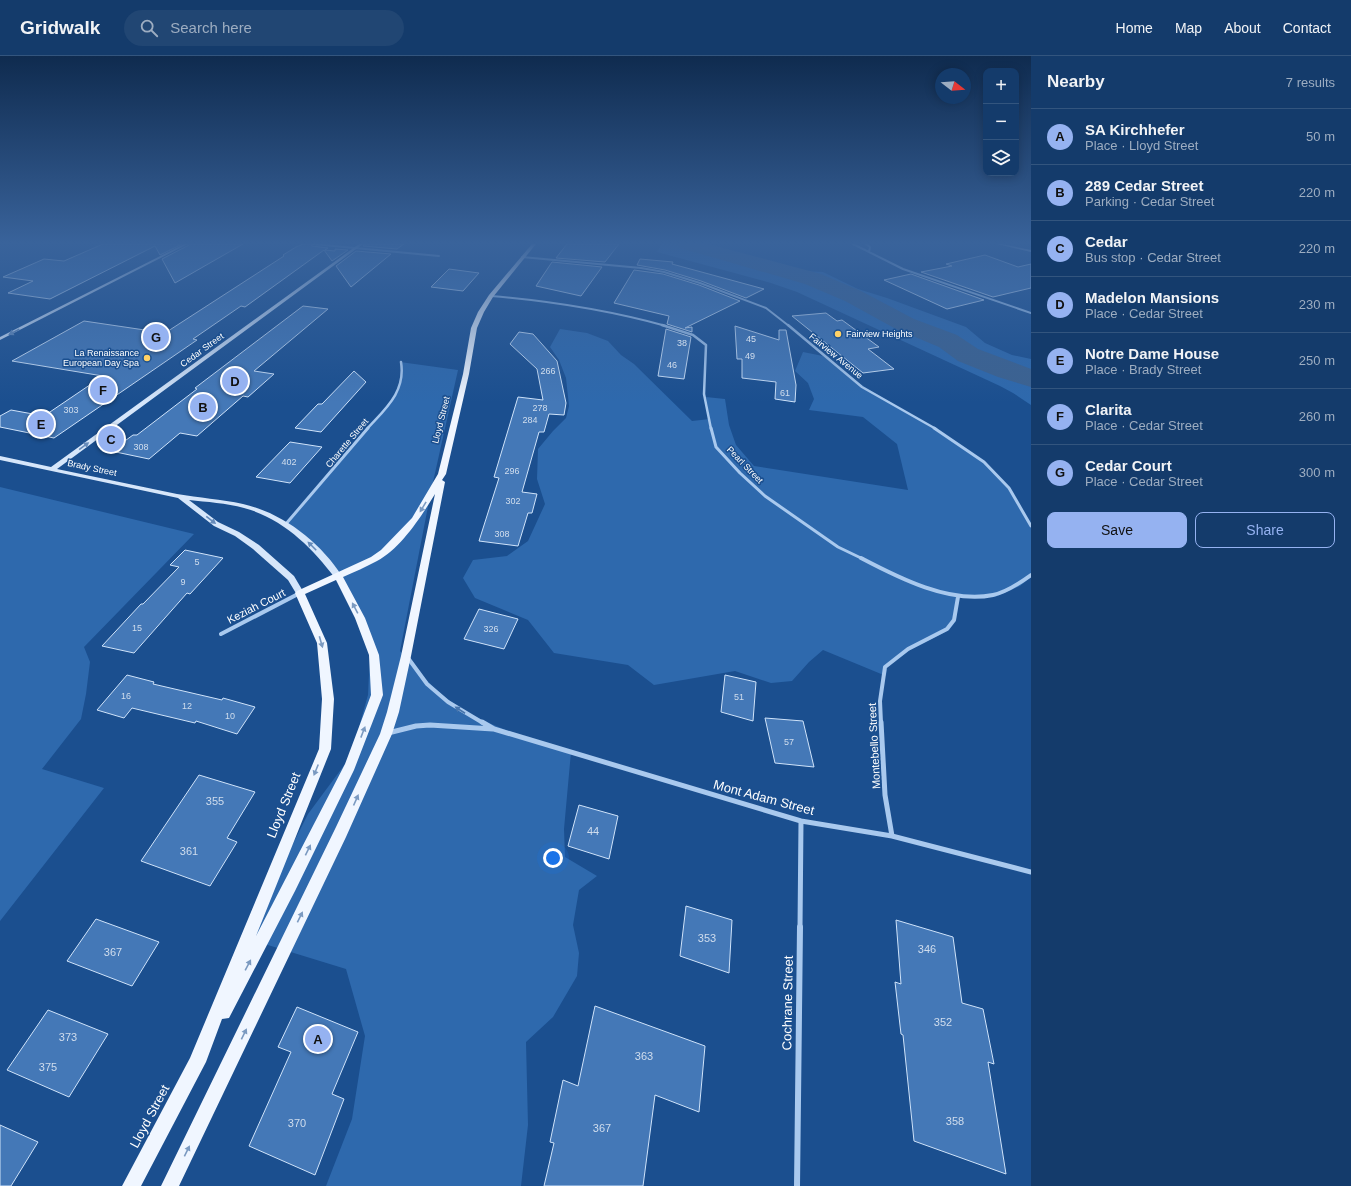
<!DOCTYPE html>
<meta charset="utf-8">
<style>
:root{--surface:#143b6b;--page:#214673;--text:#f1f3f6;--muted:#9dadc1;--line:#33557e;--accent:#95b2f1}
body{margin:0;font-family:Arial,sans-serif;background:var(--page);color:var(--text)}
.controls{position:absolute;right:12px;top:12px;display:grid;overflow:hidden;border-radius:8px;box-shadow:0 2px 10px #0003}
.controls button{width:36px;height:36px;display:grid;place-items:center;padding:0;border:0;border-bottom:1px solid var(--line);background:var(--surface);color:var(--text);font:20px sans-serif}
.compass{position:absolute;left:935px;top:12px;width:36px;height:36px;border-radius:50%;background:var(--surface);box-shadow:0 2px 10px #0003;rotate:107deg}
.you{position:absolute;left:553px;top:802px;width:14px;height:14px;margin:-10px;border:3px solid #fff;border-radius:50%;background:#1a73e8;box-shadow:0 0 0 6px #1a73e833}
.badge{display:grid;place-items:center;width:26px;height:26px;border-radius:50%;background:var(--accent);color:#111;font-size:13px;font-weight:700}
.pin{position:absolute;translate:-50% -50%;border:2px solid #fff;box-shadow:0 1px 4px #0006}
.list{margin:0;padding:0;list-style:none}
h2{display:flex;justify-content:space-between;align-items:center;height:52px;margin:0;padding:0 16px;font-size:17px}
h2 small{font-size:13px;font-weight:400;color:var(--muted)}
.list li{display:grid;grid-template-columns:26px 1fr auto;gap:12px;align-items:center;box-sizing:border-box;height:56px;padding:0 16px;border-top:1px solid var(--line)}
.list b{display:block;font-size:15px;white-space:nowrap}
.list p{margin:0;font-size:13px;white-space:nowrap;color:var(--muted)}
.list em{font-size:13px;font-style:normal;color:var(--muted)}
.actions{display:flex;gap:8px;padding:12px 16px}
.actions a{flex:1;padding:9px 0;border:1px solid var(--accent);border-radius:8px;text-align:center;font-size:14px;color:var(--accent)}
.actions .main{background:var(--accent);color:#111}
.icon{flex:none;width:22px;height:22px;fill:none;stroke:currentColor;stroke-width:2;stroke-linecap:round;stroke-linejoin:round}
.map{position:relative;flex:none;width:1031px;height:1130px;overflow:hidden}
header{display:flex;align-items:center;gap:24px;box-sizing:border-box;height:56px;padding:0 20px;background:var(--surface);border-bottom:1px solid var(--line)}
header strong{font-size:19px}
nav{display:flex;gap:22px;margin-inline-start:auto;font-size:14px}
.search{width:280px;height:36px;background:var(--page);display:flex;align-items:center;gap:10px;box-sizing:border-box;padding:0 14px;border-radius:22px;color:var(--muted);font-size:15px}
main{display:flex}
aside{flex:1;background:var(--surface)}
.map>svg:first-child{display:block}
.green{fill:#2e69ad}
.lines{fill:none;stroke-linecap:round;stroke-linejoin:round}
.river{fill:#3c6290;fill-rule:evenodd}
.building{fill:#4478b7;stroke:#cfe3fa}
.street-far5{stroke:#a9c9ee;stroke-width:2}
.street-far4{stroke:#a9c9ee;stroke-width:2.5}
.street-far3{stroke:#a9c9ee;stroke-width:3}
.street-far2{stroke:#a9c9ee;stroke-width:4}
.street-far1{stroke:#a9c9ee;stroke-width:5}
.street{stroke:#a9c9ee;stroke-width:6}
.secondary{fill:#d6e6fa;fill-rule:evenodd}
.primary{fill:#f0f6ff;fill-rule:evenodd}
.oneway{fill:#668bba}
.oneway2{fill:#7b9ac1}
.oneway3{fill:#4674ac}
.poi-dot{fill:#ffd166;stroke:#1b4f8f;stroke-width:1.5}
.labels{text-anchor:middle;stroke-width:3;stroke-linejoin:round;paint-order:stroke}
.far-poi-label{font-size:9px;fill:#fff;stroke:#1b4f8f;text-anchor:start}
.number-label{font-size:9px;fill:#d0dded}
.far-street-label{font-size:9px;fill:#fff;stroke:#1b4f8f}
.street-label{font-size:11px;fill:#fff;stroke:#1b4f8f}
.near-number-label{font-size:11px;fill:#d0dded}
.near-street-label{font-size:13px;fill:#fff;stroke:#1b4f8f}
</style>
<header>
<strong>Gridwalk</strong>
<div class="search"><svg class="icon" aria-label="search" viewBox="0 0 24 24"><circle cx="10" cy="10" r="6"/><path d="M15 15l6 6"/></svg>Search here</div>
<nav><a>Home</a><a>Map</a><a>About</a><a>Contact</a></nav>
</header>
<main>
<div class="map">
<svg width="1031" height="1130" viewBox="0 0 1031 1130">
<rect width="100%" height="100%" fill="#1b4f8f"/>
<path class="green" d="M662,188H697L802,215L823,216L858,233L887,242L966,271L985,287L1012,299L1031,303V349L1013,337L1000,330L797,236L771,227L657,196Z
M560,273L587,277L608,285L621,299L634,308L692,365L710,363L706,341L725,343L729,369L736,389L754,410L908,434L897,388L863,361L809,354L814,343L808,327L795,315L803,296L823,300L863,330L905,355L985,406L1010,432L1031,468V521L1020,530L995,541L959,542L956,565L949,574L910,594L887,611L886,620L823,594L809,606L792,625L771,627L735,615L654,629L628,609L554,597L528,564L475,542L463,522L473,504L507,500L528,485L545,448L537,423L538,393L553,375L566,362L569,350L566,322L559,304L550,291Z
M400,306L458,314L431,435L400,595C416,612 431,631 450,645C487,671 529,682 571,696L564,773L565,801L597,820L579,834L573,869L579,897L577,920L553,961L526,986L528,1069L521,1130H326L352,1063L365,980L346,913L245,882L308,758L351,700L368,639L370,597L340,520L285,468L390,346C399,332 404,324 400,306Z
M0,431L194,478L84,591L90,606L86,638L81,663L42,713L104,732L0,865Z"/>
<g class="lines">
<path class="river" d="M677,188H708L821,218L861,235L914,263L957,279L978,293L1031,313V331L998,321L958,305L939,291L896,273L845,245L805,228L680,192Z"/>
</g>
<path class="building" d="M103,188H182L160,199L155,190L50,243L8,237L33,225L3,221L44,203L64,205Z
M189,188H243L175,227L162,203L189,189Z
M303,188H311L312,190L328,192L325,194L335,195V193L348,194L332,205L324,194L245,251L241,250L193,283L197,284L54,382L0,371V360L11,354L44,360L103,320L12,305L84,265L165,277L284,200L283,199L296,191Z
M364,188H404L397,193L363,190Z
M567,188H619L605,206L556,202Z
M356,195L391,198L351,231L336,210Z
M985,199L1018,211L1031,208V232L993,241L921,216L952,210L946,208Z
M640,203L673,206L672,208L764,233L746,242L701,225L665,214L637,209Z
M552,206L602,211L581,240L536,230Z
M449,213L479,217L463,235L431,231Z
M634,214L663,218L699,229L740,245L685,272L692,271V276L667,268L669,260L614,247Z
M911,218L984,244L947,253L884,224Z
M303,250L328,253L254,315L274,318L248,341L243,340L197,380L180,377L149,403L111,395L133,379H137L197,333L195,332Z
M826,257L837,265L842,264L879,291L868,293L894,313L863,317L792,260Z
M735,270L779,284V274H786L796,329L795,346L775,343L776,326L742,322V303H737Z
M666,273L691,281L684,323L658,320Z
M519,276L533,278L557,305L566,347L564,359L549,358L544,376H539L522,436L537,438L532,457H528L518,490L479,485L499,422L494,421L518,341L543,344L537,313L510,288Z
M354,315L366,326L321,376L295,372L318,348H322Z
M290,386L322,391L290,427L256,421Z
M185,494L223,502L190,538L187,537L134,597L102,590L141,548H143L179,511L170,509Z
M479,553L518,563L504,593L464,583Z
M127,619L154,626L153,628L222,644L223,642L255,651L237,678L196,665L195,667L132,652L124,662L97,654Z
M725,619L756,626L753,665L721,656Z
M765,662L803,665L814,711L775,707Z
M199,719L255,736L227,782L237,786L210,830L141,805Z
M579,749L618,760L609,803L568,790Z
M686,850L732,864L729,917L680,900Z
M96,863L159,886L132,930L67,905Z
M896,864L953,881L962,947L983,953L994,1008L988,1006L1006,1118L914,1085L903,979L901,978L895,926L901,928Z
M595,950L705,990L699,1056L655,1039L643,1130H544L554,1087L550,1086L563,1024L578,1030Z
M297,951L358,976L332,1038L344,1043L315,1119L249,1090L291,996L278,991Z
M48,954L108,978L69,1041L7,1014Z
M0,1069L38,1086L11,1130H0Z"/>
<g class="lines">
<path class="street-far5" d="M313,188L439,200
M853,188L903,213L1031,257
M866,188L870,191L869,196
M522,201L641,212L664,216L700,227L766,252L789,270
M491,240C550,245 608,254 666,270"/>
<path class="street-far4" d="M662,269L693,279L706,289L704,338L711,373
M788,269L862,331L936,373
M367,373C385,353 406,336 401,306"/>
<path class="street-far3" d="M711,372L716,391L740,417L765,440L838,491L863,503
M934,372L984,406L1009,432L1031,470
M285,469L368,372"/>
<path class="street-far2" d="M861,502C899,522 950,548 993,539C1007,536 1020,527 1031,519
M221,578L300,537
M408,602L427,628L448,646L483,667
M881,667L880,645L885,611L908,593L947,573L954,564L958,541"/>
<path class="street-far1" d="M482,666L494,673L801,765L892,780L1031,816
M881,666L885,739L892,780
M388,677L416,670L430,669L493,673
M800,872L801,765"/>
<path class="street" d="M797,1130L800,871"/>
<path class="secondary" d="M184,188H188L0,284V281Z
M359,188H363L57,413C97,421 137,430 177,438C199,442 221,443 243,448C283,457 320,486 342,520L341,522H335C312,491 282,462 244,452C226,447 207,446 189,444L218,466L239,476L259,489L294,520L304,537L303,539H297L288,524L253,493L235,480L214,470L178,442L0,404V400L51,411Z
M997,188H1002L1031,194V196Z"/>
<path class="primary" d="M532,188H536L493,241L484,256L477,272L469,318L446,418L442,424L445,426L411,600L399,656L392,678L346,781L179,1130H161L336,771L380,678L387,656L401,600L435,438C421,461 401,492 377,505C366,511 354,516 343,521L365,562L379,599L383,639L354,714L295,835L229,962L222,963L206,1006L141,1130H122L190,1002L319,693L322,643L317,587L295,537L297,535L371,501L381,494L412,462L438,418L463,318L471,272L478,256L489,239ZM336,524L355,562L369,599L371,639L345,708L256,880L331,693L334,643L327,587L305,538Z"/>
</g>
<defs><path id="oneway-solid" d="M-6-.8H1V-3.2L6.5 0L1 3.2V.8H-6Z"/></defs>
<g class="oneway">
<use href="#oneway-solid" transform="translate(14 276) rotate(153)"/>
<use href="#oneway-solid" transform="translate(84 390) rotate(-36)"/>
<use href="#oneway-solid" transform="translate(211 464) rotate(38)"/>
<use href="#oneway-solid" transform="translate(312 490) rotate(-135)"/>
</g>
<g class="oneway2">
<use href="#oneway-solid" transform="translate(423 451) rotate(121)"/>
<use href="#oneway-solid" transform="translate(355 552) rotate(-118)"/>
<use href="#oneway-solid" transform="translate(321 586) rotate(74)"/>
<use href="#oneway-solid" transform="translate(363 676) rotate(-69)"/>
<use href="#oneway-solid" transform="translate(316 714) rotate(112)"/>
<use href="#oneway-solid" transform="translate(356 744) rotate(-66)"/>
<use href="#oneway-solid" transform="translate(308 794) rotate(-64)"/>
<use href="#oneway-solid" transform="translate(300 861) rotate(-64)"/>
<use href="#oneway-solid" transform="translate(248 909) rotate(-62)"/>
<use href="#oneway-solid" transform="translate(244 978) rotate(-64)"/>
<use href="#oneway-solid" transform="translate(187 1095) rotate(-64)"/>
</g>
<use class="oneway3" href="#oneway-solid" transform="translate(460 654) rotate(-147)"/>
<linearGradient id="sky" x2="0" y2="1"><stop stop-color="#0f2b4f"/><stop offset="0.54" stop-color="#39639b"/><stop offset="1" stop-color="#39639b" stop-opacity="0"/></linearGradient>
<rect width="1031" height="346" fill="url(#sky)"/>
<g class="poi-dot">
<circle cx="838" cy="278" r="4"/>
<circle cx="147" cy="302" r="4"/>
</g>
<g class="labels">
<g class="far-poi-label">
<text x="846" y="281">Fairview Heights</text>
<text x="139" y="300" text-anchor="end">La Renaissance<tspan x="139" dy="10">European Day Spa</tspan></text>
</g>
<g class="number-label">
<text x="751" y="286">45</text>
<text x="682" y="290">38</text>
<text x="750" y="303">49</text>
<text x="672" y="312">46</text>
<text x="548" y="318">266</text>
<text x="785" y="340">61</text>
<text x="540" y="355">278</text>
<text x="71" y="357">303</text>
<text x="530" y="367">284</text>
<text x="141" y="394">308</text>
<text x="289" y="409">402</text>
<text x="512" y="418">296</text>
<text x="513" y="448">302</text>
<text x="502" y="481">308</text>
<text x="197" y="509">5</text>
<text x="183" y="529">9</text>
<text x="137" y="575">15</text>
<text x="491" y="576">326</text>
<text x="126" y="643">16</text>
<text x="739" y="644">51</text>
<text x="187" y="653">12</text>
<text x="230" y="663">10</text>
<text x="789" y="689">57</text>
</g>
<g class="far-street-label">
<text transform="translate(202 294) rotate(-36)" y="3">Cedar Street</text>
<text transform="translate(836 300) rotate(39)" y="3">Fairview Avenue</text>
<text transform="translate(441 364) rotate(-76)" y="3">Lloyd Street</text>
<text transform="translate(347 387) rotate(-50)" y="3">Charette Street</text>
<text transform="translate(745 409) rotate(46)" y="3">Pearl Street</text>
<text transform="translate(92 412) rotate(12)" y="3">Brady Street</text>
</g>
<g class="street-label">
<text transform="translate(256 550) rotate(-27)" y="4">Keziah Court</text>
<text transform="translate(874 690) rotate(-93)" y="4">Montebello Street</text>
</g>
<g class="near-number-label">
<text x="215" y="749">355</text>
<text x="593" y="779">44</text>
<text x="189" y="799">361</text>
<text x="707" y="886">353</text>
<text x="927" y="897">346</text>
<text x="113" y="900">367</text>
<text x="943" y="970">352</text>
<text x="68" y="985">373</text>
<text x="644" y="1004">363</text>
<text x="48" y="1015">375</text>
<text x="955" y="1069">358</text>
<text x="297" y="1071">370</text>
<text x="602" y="1076">367</text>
</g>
<g class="near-street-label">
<text transform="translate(764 741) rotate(15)" y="5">Mont Adam Street</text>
<text transform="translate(283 749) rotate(-68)" y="5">Lloyd Street</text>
<text transform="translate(787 947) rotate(-89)" y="5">Cochrane Street</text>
<text transform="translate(149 1060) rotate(-62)" y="5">Lloyd Street</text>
</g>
</g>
</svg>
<div class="controls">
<button>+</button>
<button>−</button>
<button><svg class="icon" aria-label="layers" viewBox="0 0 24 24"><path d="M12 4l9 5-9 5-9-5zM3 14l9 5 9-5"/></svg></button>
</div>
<svg class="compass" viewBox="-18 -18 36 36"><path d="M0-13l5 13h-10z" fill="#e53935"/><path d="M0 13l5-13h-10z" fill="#9dadc1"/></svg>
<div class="you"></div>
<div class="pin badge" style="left:318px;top:983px">A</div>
<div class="pin badge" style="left:203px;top:351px">B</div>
<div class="pin badge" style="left:111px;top:383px">C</div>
<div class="pin badge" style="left:235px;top:325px">D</div>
<div class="pin badge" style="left:41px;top:368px">E</div>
<div class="pin badge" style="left:103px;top:334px">F</div>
<div class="pin badge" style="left:156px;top:281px">G</div>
</div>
<aside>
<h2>Nearby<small>7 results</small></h2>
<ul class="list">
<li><span class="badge">A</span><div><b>SA Kirchhefer</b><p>Place · Lloyd Street</p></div><em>50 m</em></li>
<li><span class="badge">B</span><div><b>289 Cedar Street</b><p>Parking · Cedar Street</p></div><em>220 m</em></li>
<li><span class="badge">C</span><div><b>Cedar</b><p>Bus stop · Cedar Street</p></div><em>220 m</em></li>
<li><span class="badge">D</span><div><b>Madelon Mansions</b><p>Place · Cedar Street</p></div><em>230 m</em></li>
<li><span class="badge">E</span><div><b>Notre Dame House</b><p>Place · Brady Street</p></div><em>250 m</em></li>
<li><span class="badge">F</span><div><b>Clarita</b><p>Place · Cedar Street</p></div><em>260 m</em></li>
<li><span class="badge">G</span><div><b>Cedar Court</b><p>Place · Cedar Street</p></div><em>300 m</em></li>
</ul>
<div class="actions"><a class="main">Save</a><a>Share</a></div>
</aside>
</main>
